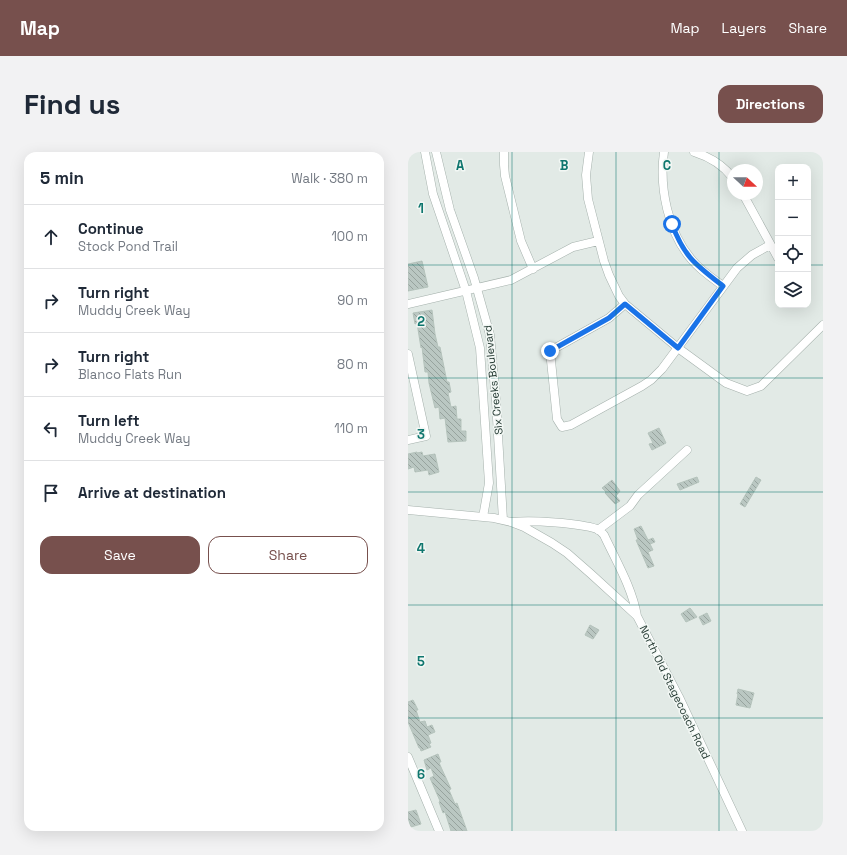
<!DOCTYPE html>
<meta charset="utf-8">
<style>
:root{--surface:#fff;--page:#f2f2f3;--text:#1f2937;--muted:#747a83;--line:#e0e1e3;--accent:#77504d}
body{margin:0;font-family:"Space Grotesk",sans-serif;background:var(--page);color:var(--text)}
.controls{position:absolute;right:12px;top:12px;display:grid;overflow:hidden;border-radius:8px;box-shadow:0 4px 16px #0002}
.controls button{width:36px;height:36px;display:grid;place-items:center;padding:0;border:0;border-bottom:1px solid var(--line);background:var(--surface);color:var(--text);font:20px sans-serif}
.compass{position:absolute;left:319px;top:12px;width:36px;height:36px;border-radius:50%;background:var(--surface);box-shadow:0 4px 16px #0002;rotate:111deg}
.stop{position:absolute;width:12px;height:12px;margin:-9px;border:3px solid #1a73e8;border-radius:50%;background:#fff}
.stop.end{background:#1a73e8;border-color:#fff;box-shadow:0 1px 4px #0008}
.list{margin:0;padding:0;list-style:none}
h2{display:flex;justify-content:space-between;align-items:center;height:52px;margin:0;padding:0 16px;font-size:17px}
h2 small{font-size:13px;font-weight:400;color:var(--muted)}
.list li{display:grid;grid-template-columns:26px 1fr auto;gap:12px;align-items:center;box-sizing:border-box;height:64px;padding:0 16px;border-top:1px solid var(--line)}
.list b{display:block;font-size:15px;white-space:nowrap}
.list p{margin:0;font-size:13px;white-space:nowrap;color:var(--muted)}
.list em{font-size:13px;font-style:normal;color:var(--muted)}
.actions{display:flex;gap:8px;padding:12px 16px}
.actions a{flex:1;padding:9px 0;border:1px solid var(--accent);border-radius:12px;text-align:center;font-size:14px;color:var(--accent)}
.actions .main{background:var(--accent);color:#fff}
.icon{flex:none;width:22px;height:22px;fill:none;stroke:currentColor;stroke-width:2;stroke-linecap:round;stroke-linejoin:round}
.map{position:relative;flex:none;width:415px;height:679px;overflow:hidden;border-radius:12px}
header{display:flex;align-items:center;gap:24px;box-sizing:border-box;height:56px;padding:0 20px;background:var(--accent);color:#fff}
header strong{font-size:19px}
nav{display:flex;gap:22px;margin-inline-start:auto;font-size:14px}
.intro{display:flex;align-items:center;justify-content:space-between;box-sizing:border-box;height:96px;padding:0 24px}
h1{margin:0;font-size:28px}
.button{padding:10px 18px;border-radius:12px;background:var(--accent);color:#fff;font-size:14px;font-weight:700}
main{display:flex;gap:24px;padding:0 24px}
aside{flex:1;background:var(--surface);border-radius:12px;box-shadow:0 4px 16px #0002}
.map>svg:first-child{display:block}
.building{fill:url(#building-back-hatch);stroke:#b5c3bc}
.lines{fill:none;stroke-linecap:round;stroke-linejoin:round}
.minor-casing{stroke:#a5b1ac;stroke-width:9}
.minor{stroke:#fff;stroke-width:8}
.route{stroke:#1a73e8;stroke-width:5}
.grid{fill:none;stroke:#0f766e;stroke-width:1;stroke-opacity:0.55}
.labels{text-anchor:middle;stroke-width:3;stroke-linejoin:round;paint-order:stroke}
.street-label{font-size:11px;fill:#243932;stroke:#f2f7f4}
.grid-label{font-size:13px;text-anchor:middle;font-weight:bold;fill:#0f766e;stroke:#f2f7f4;stroke-width:3;stroke-linejoin:round;paint-order:stroke}
</style>
<header>
<strong>Map</strong>
<nav><a>Map</a><a>Layers</a><a>Share</a></nav>
</header>
<div class="intro"><h1>Find us</h1><a class="button">Directions</a></div>
<main>
<aside>
<h2>5 min<small>Walk · 380 m</small></h2>
<ul class="list">
<li><svg class="icon" aria-label="ahead" viewBox="0 0 24 24"><path d="M12 20V5M6 11l6-6 6 6"/></svg><div><b>Continue</b><p>Stock Pond Trail</p></div><em>100 m</em></li>
<li><svg class="icon" aria-label="right" viewBox="0 0 24 24"><path d="M7 20v-9h11M14 6l5 5-5 5"/></svg><div><b>Turn right</b><p>Muddy Creek Way</p></div><em>90 m</em></li>
<li><svg class="icon" aria-label="right" viewBox="0 0 24 24"><path d="M7 20v-9h11M14 6l5 5-5 5"/></svg><div><b>Turn right</b><p>Blanco Flats Run</p></div><em>80 m</em></li>
<li><svg class="icon" aria-label="left" viewBox="0 0 24 24"><path d="M17 20v-9H6M10 6l-5 5 5 5"/></svg><div><b>Turn left</b><p>Muddy Creek Way</p></div><em>110 m</em></li>
<li><svg class="icon" aria-label="arrive" viewBox="0 0 24 24"><path d="M6 21V4h12l-3 4 3 4H6"/></svg><div><b>Arrive at destination</b></div></li>
</ul>
<div class="actions"><a class="main">Save</a><a>Share</a></div>
</aside>
<div class="map">
<svg width="415" height="679" viewBox="0 0 415 679">
<defs>
<pattern id="building-back-hatch" width="6" height="6" patternUnits="userSpaceOnUse"><rect width="6" height="6" fill="#bac7c2"/><path d="M-1 5l2 2M0 0l6 6M5-1l2 2" fill="none" stroke="#97a39e"/></pattern>
</defs>
<rect width="100%" height="100%" fill="#e2eae6"/>
<path class="building" d="M14,109L20,135L0,139V112Z
M24,158L27,182L30,195H32L39,230H41L43,240L40,241L43,255L48,254L49,267H53V279H58V289L40,290L37,266L32,267L31,255L27,256L21,231L20,220H17L14,195L13,196L9,171L7,172L5,161Z
M251,276L258,291L244,298L241,292L245,291L240,281Z
M9,300V301L14,300L15,304L27,302L31,320L21,323L20,318L7,320L6,315L0,317V302Z
M289,325L291,330L272,338L269,332Z
M348,325L353,328L337,355L332,352Z
M204,328L212,339L208,344L212,349L207,352L197,341L198,340L194,336Z
M233,374L240,388L245,386L247,390L242,392L245,398L240,400L246,414L240,416L228,388H230L226,377Z
M282,456L289,465L278,470L273,462Z
M299,461L303,469L295,473L291,465Z
M182,473L191,478L185,487L177,483Z
M330,537L346,541L342,556L328,553L330,542H329Z
M5,548L10,558H8L12,570L17,569L19,575L24,573L27,580L20,583L23,591L21,592L23,595L13,599L12,596H11L0,570V550Z
M30,602L33,610H31L32,613L43,637L41,638L47,652L49,651L59,679H43L37,660L35,661L31,650L32,649L22,626L26,624L23,616L19,618L16,608Z
M8,658L13,672L3,675L0,666V660Z"/>
<g class="lines">
<g class="minor-casing">
<path id="minor" d="M17,0L25,42L58,139L72,196L81,331L75,365
M28,0L42,58L66,126L82,183L88,249L95,368
M96,0V13L97,24L113,89L125,117
M181,0L178,23L180,47L196,109L201,123L211,144L217,152L270,196L318,231L339,239L353,234L415,173
M256,0C251,35 260,81 284,108C292,118 304,126 315,134
M286,0C302,5 315,13 325,26
M335,42L370,106
M0,152L103,128L165,95L190,89
M217,152L201,166L142,199L149,267L154,275L163,273L234,234L243,228L254,217L329,116L344,103L362,93
M0,202L18,284L0,288
M0,358L86,366L103,370L116,375L144,391L159,401L183,422L229,464L271,545L334,679
M105,370C124,368 171,371 189,377C192,378 194,381 196,383C208,409 224,435 229,464
M190,378L222,354L230,343L279,298
M0,605L31,679"/>
</g>
<use href="#minor" class="minor"/>
</g>
<g class="lines">
<path class="route" d="M142,199L201,166L217,152L270,196L315,134C288,113 276,105 264,72"/>
</g>
<path class="grid" d="M104,0V679M208,0V679M311,0V679M0,113H370M400,113H415M0,226H415M0,340H415M0,453H415M0,566H415"/>
<g class="labels">
<g class="street-label">
<text transform="translate(85 228) rotate(-96)" y="4">Six Creeks Boulevard</text>
<text transform="translate(267 540) rotate(64)" y="4">North Old Stagecoach Road</text>
</g>
</g>
<g class="grid-label">
<text x="52" y="18">A</text>
<text x="156" y="18">B</text>
<text x="259" y="18">C</text>
<text x="13" y="61">1</text>
<text x="13" y="174">2</text>
<text x="13" y="287">3</text>
<text x="13" y="401">4</text>
<text x="13" y="514">5</text>
<text x="13" y="627">6</text>
</g>
</svg>
<div class="controls">
<button>+</button>
<button>−</button>
<button><svg class="icon" aria-label="locate" viewBox="0 0 24 24"><circle cx="12" cy="12" r="6"/><path d="M12 2v4M12 18v4M2 12h4M18 12h4"/></svg></button>
<button><svg class="icon" aria-label="layers" viewBox="0 0 24 24"><path d="M12 4l9 5-9 5-9-5zM3 14l9 5 9-5"/></svg></button>
</div>
<svg class="compass" viewBox="-18 -18 36 36"><path d="M0-13l5 13h-10z" fill="#e53935"/><path d="M0 13l5-13h-10z" fill="#747a83"/></svg>
<div class="stop" style="left:264px;top:72px"></div>
<div class="stop end" style="left:142px;top:199px"></div>
</div>
</main>
